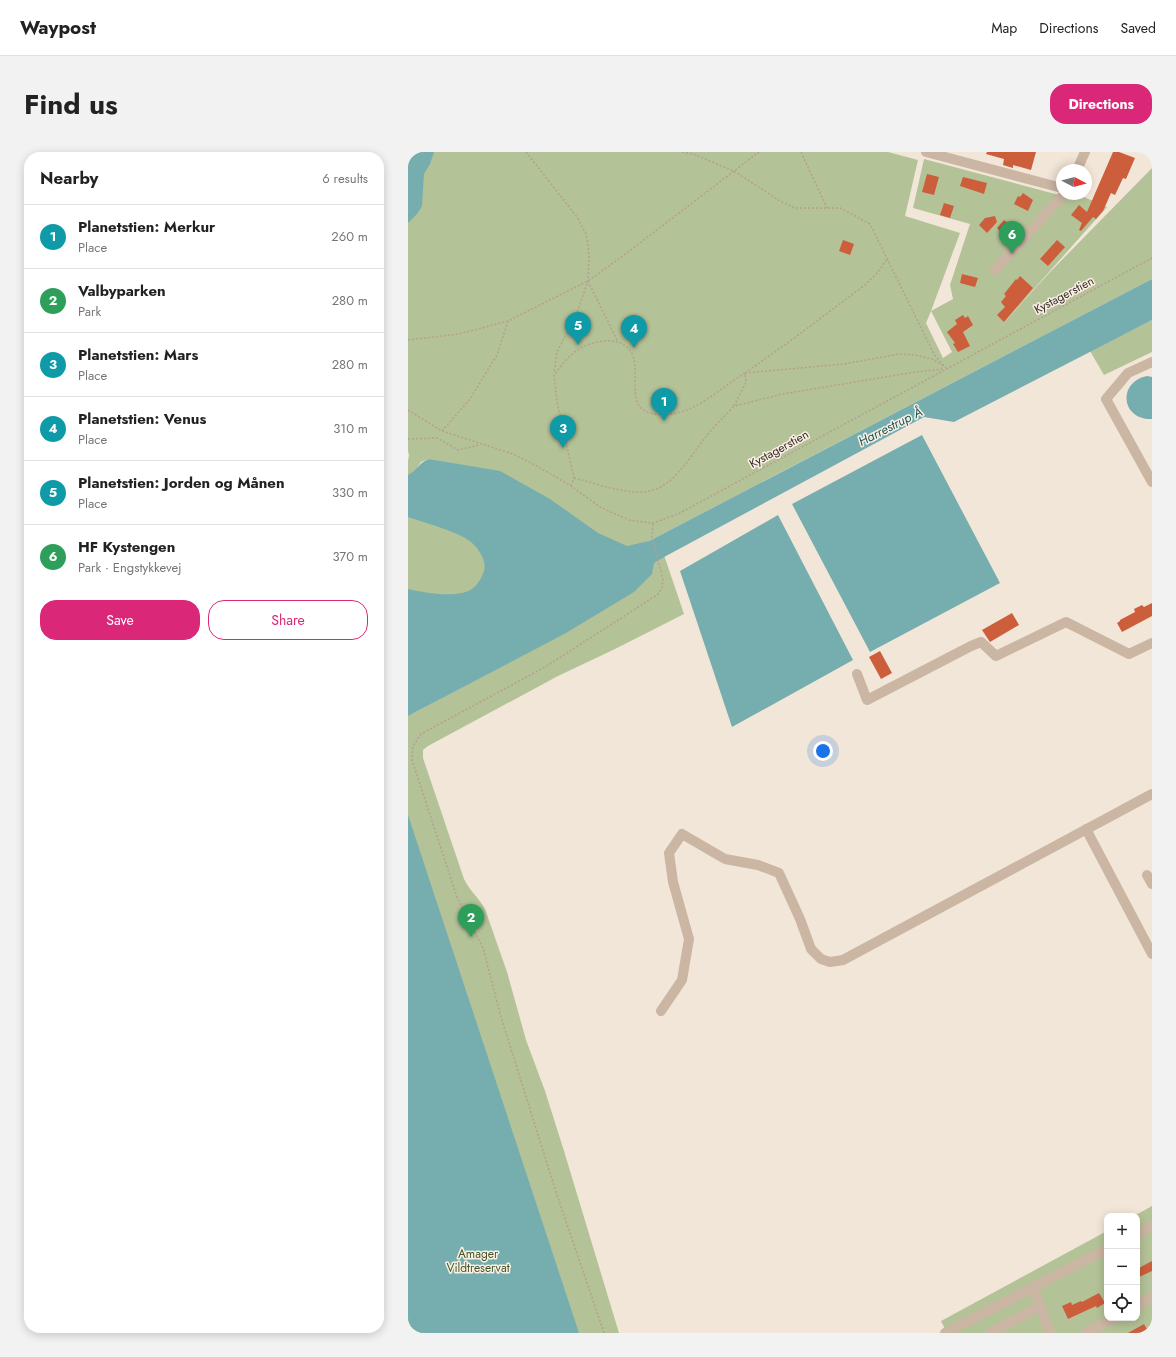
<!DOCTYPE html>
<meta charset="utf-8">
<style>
:root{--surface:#fff;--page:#f2f2f2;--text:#222;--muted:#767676;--line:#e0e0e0;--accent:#db2777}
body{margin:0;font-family:Jost,sans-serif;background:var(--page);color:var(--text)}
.controls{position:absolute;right:12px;bottom:12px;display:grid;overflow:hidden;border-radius:8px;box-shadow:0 2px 10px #0003}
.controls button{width:36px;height:36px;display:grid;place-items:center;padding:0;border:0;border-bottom:1px solid var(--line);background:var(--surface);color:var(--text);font:20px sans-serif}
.compass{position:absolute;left:648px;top:12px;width:36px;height:36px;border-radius:50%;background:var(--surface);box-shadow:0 2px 10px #0003;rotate:97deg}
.you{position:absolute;left:415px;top:599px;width:14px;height:14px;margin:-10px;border:3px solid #fff;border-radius:50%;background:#1a73e8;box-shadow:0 0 0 6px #1a73e833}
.badge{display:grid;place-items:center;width:26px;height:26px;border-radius:50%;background:var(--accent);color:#fff;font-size:13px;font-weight:700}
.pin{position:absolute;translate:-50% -33px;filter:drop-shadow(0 1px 2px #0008)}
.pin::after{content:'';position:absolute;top:21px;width:14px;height:12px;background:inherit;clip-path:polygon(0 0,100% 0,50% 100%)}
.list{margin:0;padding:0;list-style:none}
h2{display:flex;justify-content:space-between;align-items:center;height:52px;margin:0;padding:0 16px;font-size:17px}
h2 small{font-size:13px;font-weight:400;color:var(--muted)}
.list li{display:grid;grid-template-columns:26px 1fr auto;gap:12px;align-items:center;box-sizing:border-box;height:64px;padding:0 16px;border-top:1px solid var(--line)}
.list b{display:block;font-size:15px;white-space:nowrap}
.list p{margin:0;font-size:13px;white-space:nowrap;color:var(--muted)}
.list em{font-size:13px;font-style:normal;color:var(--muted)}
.actions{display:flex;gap:8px;padding:12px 16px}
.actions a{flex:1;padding:9px 0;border:1px solid var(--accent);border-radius:16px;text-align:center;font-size:14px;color:var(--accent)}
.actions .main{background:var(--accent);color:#fff}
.icon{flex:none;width:22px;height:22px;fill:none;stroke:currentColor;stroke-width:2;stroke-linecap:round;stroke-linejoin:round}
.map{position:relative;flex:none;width:744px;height:1181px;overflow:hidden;border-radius:16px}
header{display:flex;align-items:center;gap:24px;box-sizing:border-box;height:56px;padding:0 20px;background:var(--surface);border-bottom:1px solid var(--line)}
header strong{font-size:19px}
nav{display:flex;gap:22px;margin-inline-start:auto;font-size:14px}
.intro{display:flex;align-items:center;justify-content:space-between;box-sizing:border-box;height:96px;padding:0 24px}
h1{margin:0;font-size:28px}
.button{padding:10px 18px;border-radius:16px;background:var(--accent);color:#fff;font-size:14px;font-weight:700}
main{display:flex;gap:24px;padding:0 24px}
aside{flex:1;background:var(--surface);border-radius:16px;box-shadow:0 2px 10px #0003}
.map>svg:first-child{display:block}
.green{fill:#b4c297;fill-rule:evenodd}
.water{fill:#76aeb0}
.building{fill:#cc5e3c}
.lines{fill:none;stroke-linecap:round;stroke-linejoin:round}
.path{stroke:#b69f8e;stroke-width:1.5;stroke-dasharray:2 2;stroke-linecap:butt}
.minor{stroke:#cbb5a3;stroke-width:10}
.labels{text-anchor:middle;stroke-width:3;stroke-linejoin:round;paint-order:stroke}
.street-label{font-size:12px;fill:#352a26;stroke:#faf0e4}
.park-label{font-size:12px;fill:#455528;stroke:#faf0e4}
.water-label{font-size:13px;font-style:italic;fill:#1a5558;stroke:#faf0e4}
</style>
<header>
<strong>Waypost</strong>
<nav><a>Map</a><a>Directions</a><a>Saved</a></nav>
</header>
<div class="intro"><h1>Find us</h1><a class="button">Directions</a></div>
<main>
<aside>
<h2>Nearby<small>6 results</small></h2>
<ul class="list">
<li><span class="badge" style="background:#0f9aa8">1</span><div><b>Planetstien: Merkur</b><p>Place</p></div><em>260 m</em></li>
<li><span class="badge" style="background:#2e9e5b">2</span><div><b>Valbyparken</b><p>Park</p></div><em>280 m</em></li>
<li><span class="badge" style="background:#0f9aa8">3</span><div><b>Planetstien: Mars</b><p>Place</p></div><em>280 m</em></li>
<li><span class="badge" style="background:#0f9aa8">4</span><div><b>Planetstien: Venus</b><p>Place</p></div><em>310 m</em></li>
<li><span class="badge" style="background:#0f9aa8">5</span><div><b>Planetstien: Jorden og Månen</b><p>Place</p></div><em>330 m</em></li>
<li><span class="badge" style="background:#2e9e5b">6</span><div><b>HF Kystengen</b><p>Park · Engstykkevej</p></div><em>370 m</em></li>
</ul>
<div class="actions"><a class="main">Save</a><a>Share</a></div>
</aside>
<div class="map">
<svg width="744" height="1181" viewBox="0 0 744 1181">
<rect width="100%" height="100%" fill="#f2e6d8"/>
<path class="green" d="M0,0H480L510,8L497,64L552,81L523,159L545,147L542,133L562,72L505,56L516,7L662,46L666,42H669L699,55L591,176L642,120L744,16V127L239,390L4,562L133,493L248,407L256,403L276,462L207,497L150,524L20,594L15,598V606L56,727C61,738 71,746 77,757L99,820L118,888L137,939L156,999L211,1181H0V309L1,303L0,299ZM523,159L544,200L535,206L518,171ZM21,307L48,312L9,316L13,310Z
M744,168V200L696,223L682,199Z
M744,1054V1181H539L533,1169L699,1079V1166H729V1064H726Z"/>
<path class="water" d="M0,0H26L22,12L16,22L14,54L9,62L0,71Z
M744,127V168L546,270L516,265L258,404L246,411L244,422L226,440L158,481L0,564V437C18,441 41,445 58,440C67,437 73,428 76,419C79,409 71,397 63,390C49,379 17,371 0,365V323C10,318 10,311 21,307L92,319L142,347L190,381L219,394L241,389Z
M739,224L744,225V267C713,268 709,230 739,224Z
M514,283L592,431L462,500L384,352Z
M370,363L445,508L324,575L272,419Z
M0,663L171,1181H0Z"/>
<path class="building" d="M579,0H628L623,18L605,13V16L595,13L596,7L578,2Z
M705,0H711L727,6L718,27L715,26L707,43L703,41L695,59L688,67L685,65L673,79L671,78L674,71L663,63L671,53L679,60Z
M519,22L531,25L526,43L514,40Z
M555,25L579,31L576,42L552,34Z
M615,41L625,48L620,59L606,52L610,44L612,45Z
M536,51L546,54L542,66L532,63Z
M587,64L589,70L579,81L571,73L577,66Z
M596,68L606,76L598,85L589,76Z
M435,88L446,92L442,103L431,99Z
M649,88L657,95L640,114L632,107Z
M554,122L570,126L567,135L552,131Z
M612,124L625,136L596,170L589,163L597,155L593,150L598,144L596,142L608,127L609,128Z
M555,163L557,166L560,164L565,173L555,180L562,194L550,200L545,192L547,191L539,180L549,172L547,168Z
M744,451V464L714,480L709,471L712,469V468L727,460L726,457L734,453L736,455Z
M604,461L611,473L582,490L574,478Z
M472,499L484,521L473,527L461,505Z
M744,1109V1119L729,1126V1117Z
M691,1141L697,1151L689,1156L688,1154L660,1167L654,1154L663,1150L664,1153L673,1149L674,1150Z
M736,1172L741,1181H720Z"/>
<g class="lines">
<path class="path" d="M118,0L169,65L178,82L180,92L181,104L180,129L168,163L149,200L146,221
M274,0L285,2L326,19L372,49L387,56H432L462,72L527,204L538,216
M393,0L419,56
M180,129L210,190
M0,188L51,182L100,169L180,129L212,106L351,0
M337,221L436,212L491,202L507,203L524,207L537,215
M337,221L385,187L457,133L470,120L479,107
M0,258L34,279L105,302L129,314L163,334L192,355L221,368L245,371L270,362L744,106
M34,279L62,247L89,203L100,169
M0,287L29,286L50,298L71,293
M166,326C187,331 209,340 232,340C264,340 279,308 297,286C305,275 316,265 326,254
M163,334L166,326L149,250L146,223C153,214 161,203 171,197C186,188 217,182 225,204C230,218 224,240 230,252C232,256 237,260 242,261C278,271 309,238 337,221L338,230L326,254L375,242L507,220L536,217
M196,1181L148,1040L93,865L75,796L49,745L4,608L5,594L13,582L137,515L249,443L254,436L255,427L244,385L245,371"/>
<path class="minor" d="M518,0L654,36
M669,18L677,0
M587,118L656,42
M744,210L720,221L698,247L744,330
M449,522L459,548L563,494L573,490L588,504L658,470L721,502L744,491
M678,677L744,802
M739,723L744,732
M253,859L274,828L281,787L265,730L261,701L274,682L317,707L350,713L371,721L392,767L403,797L413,807L422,810L435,808L744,642
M729,1082L744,1074
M729,1153L744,1145
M632,1154L642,1181
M537,1181L699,1097
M582,1181L632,1154L625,1134
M678,1181L706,1166"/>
</g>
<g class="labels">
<g class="street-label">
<text transform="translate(656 143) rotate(-28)" y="4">Kystagerstien</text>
<text transform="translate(371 297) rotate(-29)" y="4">Kystagerstien</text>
</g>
<g class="park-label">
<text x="70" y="1106">Amager<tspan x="70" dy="14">Vildtreservat</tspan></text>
</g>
<g class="water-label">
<text transform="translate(482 274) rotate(-27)" y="5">Harrestrup Å</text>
</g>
</g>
</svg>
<div class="controls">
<button>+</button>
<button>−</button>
<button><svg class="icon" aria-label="locate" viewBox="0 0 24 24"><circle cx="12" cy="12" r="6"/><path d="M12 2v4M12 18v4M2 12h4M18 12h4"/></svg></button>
</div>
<svg class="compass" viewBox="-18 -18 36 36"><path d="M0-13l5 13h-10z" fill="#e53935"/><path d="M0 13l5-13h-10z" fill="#767676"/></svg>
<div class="you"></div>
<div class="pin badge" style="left:256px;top:269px;background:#0f9aa8">1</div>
<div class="pin badge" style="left:63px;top:785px;background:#2e9e5b">2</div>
<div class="pin badge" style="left:155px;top:296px;background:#0f9aa8">3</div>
<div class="pin badge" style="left:226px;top:196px;background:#0f9aa8">4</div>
<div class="pin badge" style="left:170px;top:193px;background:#0f9aa8">5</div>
<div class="pin badge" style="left:604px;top:102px;background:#2e9e5b">6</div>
</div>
</main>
